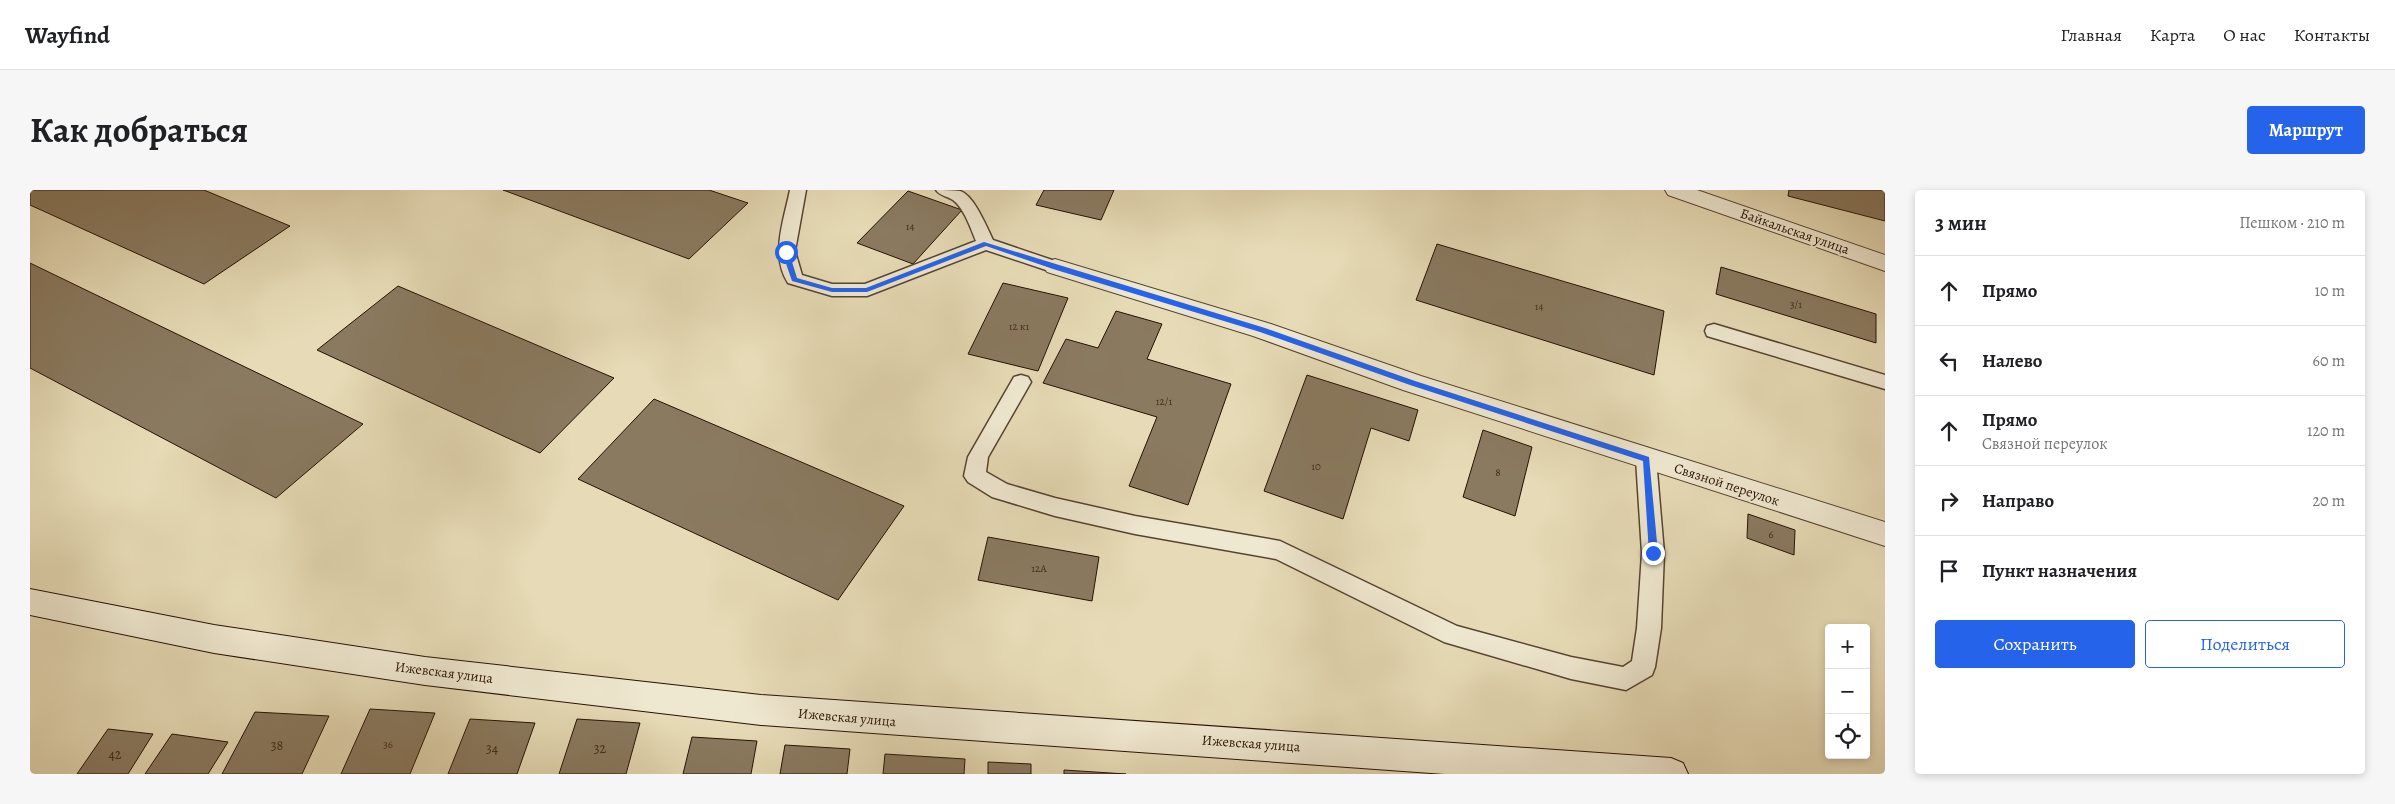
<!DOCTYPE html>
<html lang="ru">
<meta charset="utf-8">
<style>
:root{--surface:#fff;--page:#f6f6f6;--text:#202124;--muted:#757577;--line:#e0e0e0;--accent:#2563eb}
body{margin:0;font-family:Alegreya,serif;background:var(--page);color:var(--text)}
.controls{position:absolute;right:15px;bottom:15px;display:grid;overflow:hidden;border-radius:5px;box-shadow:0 2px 8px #0003}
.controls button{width:45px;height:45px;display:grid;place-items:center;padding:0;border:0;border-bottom:1px solid var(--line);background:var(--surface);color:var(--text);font:25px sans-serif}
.stop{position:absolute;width:15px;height:15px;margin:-11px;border:4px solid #2563eb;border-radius:50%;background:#fff}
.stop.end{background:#2563eb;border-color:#fff;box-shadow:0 1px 5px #0008}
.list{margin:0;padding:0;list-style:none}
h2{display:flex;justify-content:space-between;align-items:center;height:65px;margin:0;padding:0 20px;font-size:21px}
h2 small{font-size:16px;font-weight:400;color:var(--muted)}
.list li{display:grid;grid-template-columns:32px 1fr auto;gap:15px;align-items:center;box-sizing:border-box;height:70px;padding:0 20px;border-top:1px solid var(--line)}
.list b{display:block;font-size:19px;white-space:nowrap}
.list p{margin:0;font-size:16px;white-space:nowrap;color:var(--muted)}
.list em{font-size:16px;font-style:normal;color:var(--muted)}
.actions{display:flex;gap:10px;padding:15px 20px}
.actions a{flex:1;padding:11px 0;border:1px solid var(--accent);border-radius:5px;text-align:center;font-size:18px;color:var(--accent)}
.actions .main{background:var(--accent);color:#fff}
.icon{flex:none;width:28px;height:28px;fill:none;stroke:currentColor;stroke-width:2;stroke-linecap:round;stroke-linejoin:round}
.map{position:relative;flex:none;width:1855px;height:584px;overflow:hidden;border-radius:5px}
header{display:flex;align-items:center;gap:30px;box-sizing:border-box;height:70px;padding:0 25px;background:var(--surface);border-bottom:1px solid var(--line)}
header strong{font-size:24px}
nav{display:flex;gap:28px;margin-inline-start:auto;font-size:18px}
.intro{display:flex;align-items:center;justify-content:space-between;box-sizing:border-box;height:120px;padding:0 30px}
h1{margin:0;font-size:35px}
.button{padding:12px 22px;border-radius:5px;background:var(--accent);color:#fff;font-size:18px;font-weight:700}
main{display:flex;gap:30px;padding:0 30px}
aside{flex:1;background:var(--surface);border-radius:5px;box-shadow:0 2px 8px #0003}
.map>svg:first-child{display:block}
.building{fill:#8a7a60;stroke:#271103}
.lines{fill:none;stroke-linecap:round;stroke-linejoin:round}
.lane-casing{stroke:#574430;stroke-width:3}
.street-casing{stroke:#574430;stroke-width:2}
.secondary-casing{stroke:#271103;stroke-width:2}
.lane{fill:#efe8d0;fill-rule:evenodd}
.street{fill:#efe8d0;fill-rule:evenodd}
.secondary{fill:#efe8d0;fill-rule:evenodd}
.route{fill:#2563eb}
.labels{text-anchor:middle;stroke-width:4;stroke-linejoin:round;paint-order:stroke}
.number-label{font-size:11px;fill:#402b1a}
.street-label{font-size:14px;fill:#271103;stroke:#efe8d0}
.near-number-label{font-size:14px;fill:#402b1a}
</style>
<header>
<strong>Wayfind</strong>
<nav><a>Главная</a><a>Карта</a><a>О нас</a><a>Контакты</a></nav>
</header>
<div class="intro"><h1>Как добраться</h1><a class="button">Маршрут</a></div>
<main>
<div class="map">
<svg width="1855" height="584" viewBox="0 0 1855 584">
<rect width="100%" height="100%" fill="#e6dbb6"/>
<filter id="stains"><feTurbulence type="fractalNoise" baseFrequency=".004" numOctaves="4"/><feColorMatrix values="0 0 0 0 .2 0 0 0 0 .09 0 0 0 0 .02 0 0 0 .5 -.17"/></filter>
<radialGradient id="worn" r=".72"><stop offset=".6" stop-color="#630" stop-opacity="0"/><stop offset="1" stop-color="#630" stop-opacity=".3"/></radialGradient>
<path class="building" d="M0,0H174L260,36L174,94L0,15Z
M473,0H679L718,13L659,69Z
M1014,0H1084L1071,30L1006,15Z
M1759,0H1855V31L1758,6Z
M878,1L932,20L883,74L827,53Z
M1407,54L1634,121L1624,185L1386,110Z
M0,74V73L333,234L246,308L0,178Z
M1691,77L1846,124V153L1686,104Z
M973,93L1038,108L1008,181L938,164Z
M368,96L584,188L510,263L287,160Z
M1086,121L1132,134L1117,169L1201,194L1158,315L1099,296L1127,227L1013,193L1036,149L1068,158Z
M1277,185L1388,220L1379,251L1341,238L1313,329L1234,301Z
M624,209L874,316L808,410L548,289Z
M1453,240L1502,257L1485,326L1433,307Z
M1718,324L1765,340L1764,365L1717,348Z
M958,347L1069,367L1062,411L948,390Z
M340,519L405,523L380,584H311Z
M225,522L299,526L272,584H192Z
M440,529L505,533L487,584H418Z
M547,529L610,533L596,584H529Z
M78,539L123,544L98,584H47Z
M142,544L198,552L178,584H115Z
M662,547L727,551L721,584H653Z
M755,555L820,559L817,584H750Z
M855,564L935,569L934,584H853Z
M958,572L1001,574V584H958Z
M1034,580L1096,584H1034Z"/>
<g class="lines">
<g class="lane-casing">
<path id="lane" d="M760,0H776L765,61L772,85L802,94H835L946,51C941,39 934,18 923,10C917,6 910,6 906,0C913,0 923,0 930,1C944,5 957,38 963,50L1031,73L1034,77L1031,81L1025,83L956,60L837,106H802L758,93C740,65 754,30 760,0Z
M1684,134L1855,185V199L1677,146L1675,141L1677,136Z
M991,185L998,187L1001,192L958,267L956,282L977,294L1025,308L1105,326L1250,351L1427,436L1541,467L1593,477L1602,471L1607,438L1612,363L1606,269L1609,263L1616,261L1623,263L1626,269L1634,363L1631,438L1625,477L1622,485L1596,500L1541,489L1414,452L1246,369L1105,344L1025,326L962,307L938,292L934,286L938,267L984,187Z"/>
</g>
<g class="street-casing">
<path id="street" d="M1635,0H1667L1855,65V81L1638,5Z
M1025,69L1241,134L1391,186L1855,332V356L1373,200L1223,146L1017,82L1014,77L1017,72Z"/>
</g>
<g class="secondary-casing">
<path id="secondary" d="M0,399L184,435L395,467L731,505L1641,568L1653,573L1658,584H1415L731,535L395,495L184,463L0,425Z"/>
</g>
<use href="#lane" class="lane"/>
<use href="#street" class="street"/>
<use href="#secondary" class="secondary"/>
</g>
<path class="route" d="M954,52L1235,138L1385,191L1619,267L1628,363L1623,367L1619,363L1613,271L1380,195L1230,142L1023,79L956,56L837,102H802L762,91L752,62L756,59L759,62L767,88L802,98H836Z"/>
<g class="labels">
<g class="number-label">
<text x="880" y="40">14</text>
<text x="1766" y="118">3/1</text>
<text x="1509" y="120">14</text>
<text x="989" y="140">12 к1</text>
<text x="1134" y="215">12/1</text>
<text x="1286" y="280">10</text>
<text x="1468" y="286">8</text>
<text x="1741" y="348">6</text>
<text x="1009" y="382">12А</text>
<text x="358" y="558">36</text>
</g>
<g class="street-label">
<text transform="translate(1765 41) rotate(19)" y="5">Байкальская улица</text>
<text transform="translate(1697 294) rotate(18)" y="5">Связной переулок</text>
<text transform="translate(414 482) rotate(7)" y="5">Ижевская улица</text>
<text transform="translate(817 527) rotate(5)" y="5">Ижевская улица</text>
<text transform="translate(1221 553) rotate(4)" y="5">Ижевская улица</text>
</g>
<g class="near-number-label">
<text x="247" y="560">38</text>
<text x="462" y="563">34</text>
<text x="570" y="563">32</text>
<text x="85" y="569">42</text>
</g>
</g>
<rect width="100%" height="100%" filter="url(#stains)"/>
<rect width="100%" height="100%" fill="url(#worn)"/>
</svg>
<div class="controls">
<button>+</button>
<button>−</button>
<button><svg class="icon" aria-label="locate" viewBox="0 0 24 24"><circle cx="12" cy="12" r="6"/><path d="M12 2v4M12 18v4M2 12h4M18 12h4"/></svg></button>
</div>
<div class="stop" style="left:756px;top:62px"></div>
<div class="stop end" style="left:1623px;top:363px"></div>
</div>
<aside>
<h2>3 мин<small>Пешком · 210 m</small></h2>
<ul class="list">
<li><svg class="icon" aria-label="ahead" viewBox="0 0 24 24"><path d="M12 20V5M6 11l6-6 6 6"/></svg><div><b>Прямо</b></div><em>10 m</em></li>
<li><svg class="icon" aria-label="left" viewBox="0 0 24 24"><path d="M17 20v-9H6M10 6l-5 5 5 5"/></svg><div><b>Налево</b></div><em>60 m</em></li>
<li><svg class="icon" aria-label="ahead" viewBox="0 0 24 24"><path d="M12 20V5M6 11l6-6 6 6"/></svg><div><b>Прямо</b><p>Связной переулок</p></div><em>120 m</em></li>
<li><svg class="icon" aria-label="right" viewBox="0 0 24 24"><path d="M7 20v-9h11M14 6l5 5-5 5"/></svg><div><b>Направо</b></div><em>20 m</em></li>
<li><svg class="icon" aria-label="arrive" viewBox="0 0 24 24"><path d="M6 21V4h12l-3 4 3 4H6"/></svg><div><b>Пункт назначения</b></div></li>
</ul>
<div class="actions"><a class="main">Сохранить</a><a>Поделиться</a></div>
</aside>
</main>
